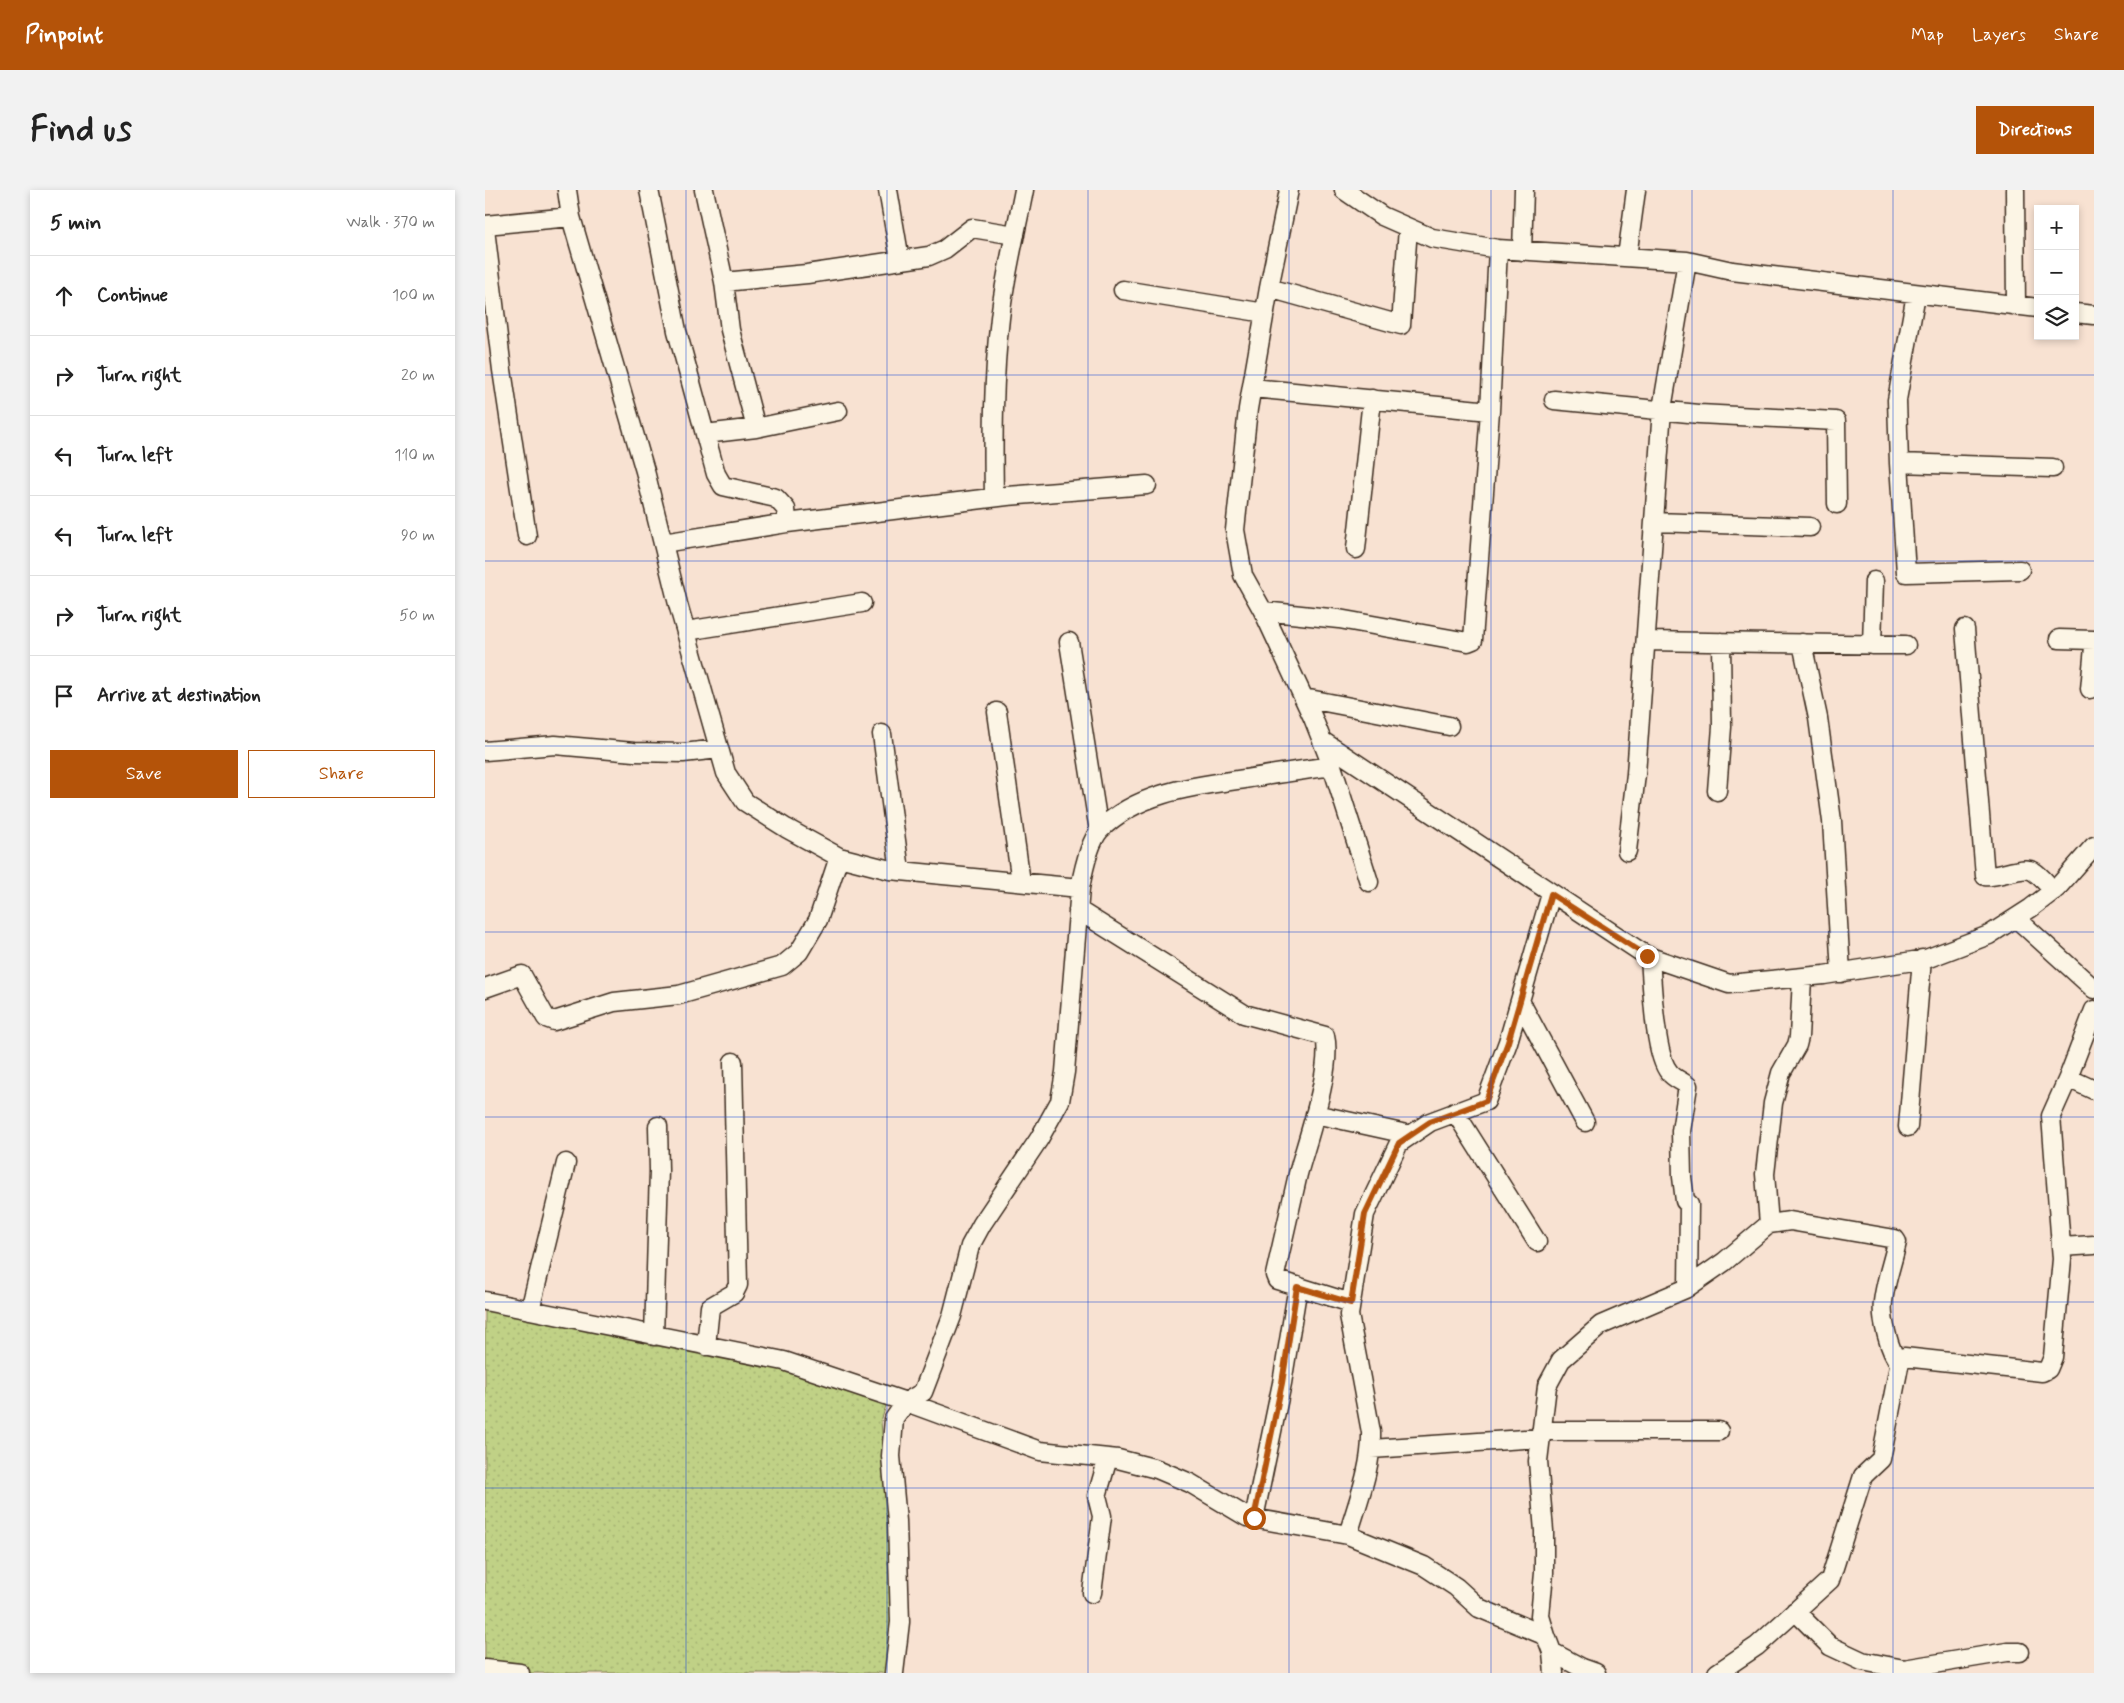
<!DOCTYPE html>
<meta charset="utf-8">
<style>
:root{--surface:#fff;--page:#f2f2f2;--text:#222;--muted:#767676;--line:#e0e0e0;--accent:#b45309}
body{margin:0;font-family:Mynerve,sans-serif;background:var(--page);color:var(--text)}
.controls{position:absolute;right:15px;top:15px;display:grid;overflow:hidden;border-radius:0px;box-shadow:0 2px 8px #0003}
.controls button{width:45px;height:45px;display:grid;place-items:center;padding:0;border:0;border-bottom:1px solid var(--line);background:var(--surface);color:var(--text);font:25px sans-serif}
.stop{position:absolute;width:15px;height:15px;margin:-11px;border:4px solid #b45309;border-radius:50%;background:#fff}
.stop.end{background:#b45309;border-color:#fff;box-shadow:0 1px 5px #0008}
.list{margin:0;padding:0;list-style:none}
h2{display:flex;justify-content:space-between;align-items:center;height:65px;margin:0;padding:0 20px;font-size:21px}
h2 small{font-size:16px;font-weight:400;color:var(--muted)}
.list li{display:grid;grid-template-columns:32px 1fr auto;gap:15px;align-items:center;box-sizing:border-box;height:80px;padding:0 20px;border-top:1px solid var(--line)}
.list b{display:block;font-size:19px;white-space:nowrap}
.list em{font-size:16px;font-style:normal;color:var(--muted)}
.actions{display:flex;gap:10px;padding:15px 20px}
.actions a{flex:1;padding:11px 0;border:1px solid var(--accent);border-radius:0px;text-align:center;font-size:18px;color:var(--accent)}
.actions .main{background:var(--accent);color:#fff}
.icon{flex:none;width:28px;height:28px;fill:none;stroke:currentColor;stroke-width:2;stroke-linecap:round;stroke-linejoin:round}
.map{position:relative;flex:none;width:1609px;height:1483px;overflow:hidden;border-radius:0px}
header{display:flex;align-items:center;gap:30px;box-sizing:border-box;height:70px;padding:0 25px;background:var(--accent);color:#fff}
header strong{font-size:24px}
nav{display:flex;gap:28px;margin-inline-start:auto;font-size:18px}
.intro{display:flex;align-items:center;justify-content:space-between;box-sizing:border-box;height:120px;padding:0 30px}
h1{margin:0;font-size:35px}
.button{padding:12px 22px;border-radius:0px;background:var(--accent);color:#fff;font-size:18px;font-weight:700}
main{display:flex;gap:30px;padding:0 30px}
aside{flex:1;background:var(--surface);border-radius:0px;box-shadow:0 2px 8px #0003}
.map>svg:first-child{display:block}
.grass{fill:url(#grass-dots);stroke:#7e7e52}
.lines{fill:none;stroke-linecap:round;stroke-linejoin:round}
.minor-casing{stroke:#3b2a1e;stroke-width:21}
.minor{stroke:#fcf5e5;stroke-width:18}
.route{stroke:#b45309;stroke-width:6}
.grid{fill:none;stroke:#1d4ed8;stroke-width:1;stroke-opacity:0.55}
</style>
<header>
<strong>Pinpoint</strong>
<nav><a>Map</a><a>Layers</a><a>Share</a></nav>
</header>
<div class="intro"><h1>Find us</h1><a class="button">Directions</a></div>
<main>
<aside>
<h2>5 min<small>Walk · 370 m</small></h2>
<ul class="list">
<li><svg class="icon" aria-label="ahead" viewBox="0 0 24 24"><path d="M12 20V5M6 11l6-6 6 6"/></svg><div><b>Continue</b></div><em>100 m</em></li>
<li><svg class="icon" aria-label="right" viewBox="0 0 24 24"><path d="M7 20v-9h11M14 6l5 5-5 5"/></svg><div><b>Turn right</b></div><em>20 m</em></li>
<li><svg class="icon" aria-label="left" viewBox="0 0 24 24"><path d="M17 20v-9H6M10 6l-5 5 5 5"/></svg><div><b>Turn left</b></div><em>110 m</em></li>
<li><svg class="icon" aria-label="left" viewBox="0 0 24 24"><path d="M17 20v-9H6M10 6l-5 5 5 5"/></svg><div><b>Turn left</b></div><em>90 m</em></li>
<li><svg class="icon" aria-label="right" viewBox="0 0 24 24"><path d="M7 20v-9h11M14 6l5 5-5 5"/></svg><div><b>Turn right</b></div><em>50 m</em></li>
<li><svg class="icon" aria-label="arrive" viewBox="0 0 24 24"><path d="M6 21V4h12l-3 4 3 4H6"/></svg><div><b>Arrive at destination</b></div></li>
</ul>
<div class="actions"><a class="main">Save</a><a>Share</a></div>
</aside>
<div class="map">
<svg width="1609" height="1483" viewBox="0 0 1609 1483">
<defs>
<pattern id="grass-dots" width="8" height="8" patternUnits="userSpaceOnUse" patternTransform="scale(1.25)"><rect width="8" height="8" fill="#c0d186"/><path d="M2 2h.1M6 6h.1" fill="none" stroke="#a6b473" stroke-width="1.8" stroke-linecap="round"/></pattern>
</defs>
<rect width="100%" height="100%" fill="#f8e2d2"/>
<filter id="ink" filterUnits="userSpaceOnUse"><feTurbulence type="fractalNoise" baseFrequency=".02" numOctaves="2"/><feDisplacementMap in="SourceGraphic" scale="10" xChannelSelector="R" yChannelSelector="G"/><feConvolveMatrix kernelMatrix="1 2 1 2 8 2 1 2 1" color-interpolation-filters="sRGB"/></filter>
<g filter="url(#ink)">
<path class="grass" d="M0,1117L286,1174L402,1213L396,1231L405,1342L408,1432L402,1483H0Z"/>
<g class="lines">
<g class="minor-casing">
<path id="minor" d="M82,0L86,27L160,281L193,414L241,583L260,612L301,638L354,667L405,680L595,698
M164,0L192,141L220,244
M219,0L239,92L322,84L444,66L460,59L487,38L530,45
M403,0L415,70
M859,0L897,26L947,48L1013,59L1202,71L1247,81L1553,118
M1530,0L1531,116
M0,35L86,27
M0,39L17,180L42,346
M1037,61L1039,0
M1142,67L1151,0
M239,92L245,140L271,238L353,221
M784,98L916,135L923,38
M638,100L780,123
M1431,104L1412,210L1414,273L1421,383L1535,380
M1590,123L1609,125
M767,198L1005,221
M1069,210L1214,224L1351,231L1352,314
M271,238L220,244L231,284L238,296L291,308L301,319L302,333
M1414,273L1568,278
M509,307C508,247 508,188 515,128C520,85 531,42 539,0
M1169,332L1325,337
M178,353L302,333L522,306L662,295
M871,359L887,209
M778,421L854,429L983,452L988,450L1005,221L1013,59
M1480,439L1500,686C1514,688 1537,675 1548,681C1556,686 1562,694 1569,701
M201,441L377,413
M1574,449L1609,450
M1161,451L1421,455
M584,452L614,641
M1317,453L1333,528L1347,631L1356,783
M1387,455L1389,391
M1605,499L1609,457
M819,508L964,536
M512,522L536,692
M397,544L415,681
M839,552L1162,766L1244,794L1339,785L1441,769L1504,745L1546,718L1572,698L1609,656
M0,561L70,555L149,562L198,563L234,559
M847,576L884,692
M1232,601L1237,537L1236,452
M1142,661L1151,584L1177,219L1202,71
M593,720L759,824L840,846C848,878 822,950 813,984C805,1018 798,1051 790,1085L792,1090L866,1113
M1531,728L1609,799
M1165,767C1167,792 1169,865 1184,882C1188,888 1197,891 1203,896L1196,941L1197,987L1200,1011L1204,1014L1203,1097
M0,798L37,785L61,828L69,831L129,812L194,805L297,776L314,762L333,730L354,667
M1035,811L1100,932
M1583,888L1609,900
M970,922L1052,1052
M830,924L926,945
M1423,937L1437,769
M1284,1034L1280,984L1288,913L1296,883L1312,855L1314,847L1317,788
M1576,1057L1609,1055
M0,1111L299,1171L421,1212L555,1261L633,1269L672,1279L705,1293L762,1327L863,1345L939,1376L971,1397L994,1418L1061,1446L1067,1462L1097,1478L1111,1483
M45,1120L81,973
M169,1146L174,980L173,936
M221,1156L225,1117L249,1103L253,1095L248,872
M1056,1241H1234
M886,1259L1056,1248
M769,1328L797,1193L813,1096
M863,1345C873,1311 887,1277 886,1242L864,1125L880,1024L914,953L945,932L1001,911L1023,852L1066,704
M607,1403L617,1326L612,1306L623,1268
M1310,1421L1345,1456L1377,1471L1419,1479L1522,1462H1535
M1061,1446L1055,1426L1059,1383V1341L1053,1271L1062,1196L1076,1170L1116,1135L1200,1099L1239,1072L1284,1034L1305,1031L1410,1049L1412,1052C1408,1071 1400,1092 1398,1112C1396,1128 1404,1162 1415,1174
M1067,1462L1069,1483
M0,1479L35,1483
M409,1483L415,1432L412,1331L406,1266L409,1229L421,1212L438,1202L467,1126L485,1056L497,1034L554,949L575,911L580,882L595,698C598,682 604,652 615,640C652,602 710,596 760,589C789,584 818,580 847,576L828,528L778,421L758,385L750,340L763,219L784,98L804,0
M1232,1483L1272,1456L1345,1390L1378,1286L1396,1269L1415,1171L1419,1167L1557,1182L1563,1179L1568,1167L1577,1069L1566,926L1583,888L1609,820"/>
</g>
<use href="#minor" class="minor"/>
</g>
</g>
<g class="lines" filter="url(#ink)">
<path class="route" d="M769,1328L797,1193L812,1097L866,1113L880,1024L914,953L945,932L1001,911L1023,852L1066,704L1162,766"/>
</g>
<path class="grid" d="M201,0V1483M402,0V1483M603,0V1483M804,0V1483M1006,0V1483M1207,0V1483M1408,0V1483M0,185H1609M0,371H1609M0,556H1609M0,742H1609M0,927H1609M0,1112H1609M0,1298H1609"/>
</svg>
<div class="controls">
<button>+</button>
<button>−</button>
<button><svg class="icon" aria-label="layers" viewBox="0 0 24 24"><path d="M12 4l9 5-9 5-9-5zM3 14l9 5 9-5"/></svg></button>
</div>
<div class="stop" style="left:769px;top:1328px"></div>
<div class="stop end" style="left:1162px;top:766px"></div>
</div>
</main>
